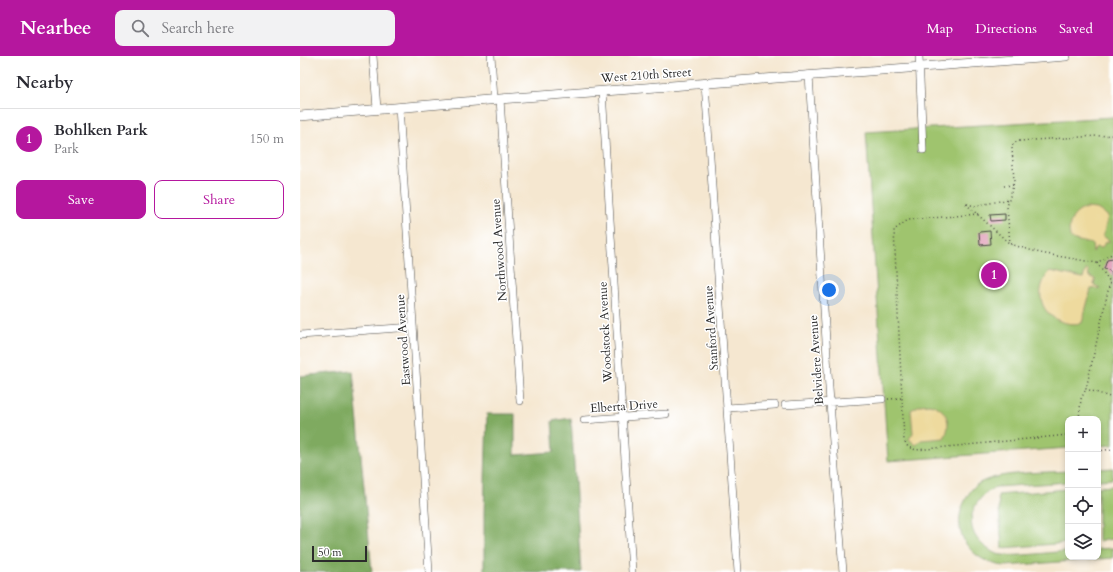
<!DOCTYPE html>
<meta charset="utf-8">
<style>
:root{--surface:#fff;--page:#f2f2f3;--text:#2b2b33;--muted:#7c7c81;--line:#e1e1e2;--accent:#b5179e}
body{margin:0;font-family:Cardo,serif;background:var(--page);color:var(--text)}
.controls{position:absolute;right:12px;bottom:12px;display:grid;overflow:hidden;border-radius:8px;box-shadow:0 2px 6px #0003}
.controls button{width:36px;height:36px;display:grid;place-items:center;padding:0;border:0;border-bottom:1px solid var(--line);background:var(--surface);color:var(--text);font:20px sans-serif}
.scale{position:absolute;left:12px;bottom:10px;width:55px;box-sizing:border-box;padding-left:4px;border:2px solid #2b2b2b;border-top:0;font-size:11px;line-height:14px;white-space:nowrap;color:#2b2b2b;-webkit-text-stroke:3px #fff;paint-order:stroke}
.you{position:absolute;left:529px;top:234px;width:14px;height:14px;margin:-10px;border:3px solid #fff;border-radius:50%;background:#1a73e8;box-shadow:0 0 0 6px #1a73e833}
.badge{display:grid;place-items:center;width:26px;height:26px;border-radius:50%;background:var(--accent);color:#fff;font-size:13px;font-weight:700}
.pin{position:absolute;translate:-50% -50%;border:2px solid #fff;box-shadow:0 1px 4px #0006}
.list{margin:0;padding:0;list-style:none}
h2{display:flex;justify-content:space-between;align-items:center;height:52px;margin:0;padding:0 16px;font-size:17px}
h2 small{font-size:13px;font-weight:400;color:var(--muted)}
.list li{display:grid;grid-template-columns:26px 1fr auto;gap:12px;align-items:center;box-sizing:border-box;height:60px;padding:0 16px;border-top:1px solid var(--line)}
.list b{display:block;font-size:15px;white-space:nowrap}
.list p{margin:0;font-size:13px;white-space:nowrap;color:var(--muted)}
.list em{font-size:13px;font-style:normal;color:var(--muted)}
.actions{display:flex;gap:8px;padding:12px 16px}
.actions a{flex:1;padding:9px 0;border:1px solid var(--accent);border-radius:8px;text-align:center;font-size:14px;color:var(--accent)}
.actions .main{background:var(--accent);color:#fff}
.icon{flex:none;width:22px;height:22px;fill:none;stroke:currentColor;stroke-width:2;stroke-linecap:round;stroke-linejoin:round}
.map{position:relative;flex:none;width:813px;height:516px;overflow:hidden}
header{display:flex;align-items:center;gap:24px;box-sizing:border-box;height:56px;padding:0 20px;background:var(--accent);color:#fff}
header strong{font-size:19px}
nav{display:flex;gap:22px;margin-inline-start:auto;font-size:14px}
.search{width:280px;height:36px;background:var(--page);display:flex;align-items:center;gap:10px;box-sizing:border-box;padding:0 14px;border-radius:8px;color:var(--muted);font-size:15px}
main{display:flex}
aside{flex:1;background:var(--surface)}
.map>svg:first-child{display:block}
.green{fill:#9fc46e;stroke:#65784c}
.forest{fill:#7faa61;stroke:#556a46}
.sand{fill:#eeda9e;stroke:#8c8264}
.building{fill:#e09eb7}
.lines{fill:none;stroke-linecap:round;stroke-linejoin:round}
.street-casing{stroke:#494744;stroke-width:8}
.secondary-casing{stroke:#494744;stroke-width:10}
.path{stroke:#494744;stroke-width:1.5;stroke-dasharray:1 3;stroke-linecap:butt}
.street{stroke:#fff;stroke-width:7}
.secondary{stroke:#fff;stroke-width:9}
.labels{text-anchor:middle;stroke-width:3;stroke-linejoin:round;paint-order:stroke}
.street-label{font-size:12px;fill:#2b2b2b;stroke:#fff}
</style>
<header>
<strong>Nearbee</strong>
<div class="search"><svg class="icon" aria-label="search" viewBox="0 0 24 24"><circle cx="10" cy="10" r="6"/><path d="M15 15l6 6"/></svg>Search here</div>
<nav><a>Map</a><a>Directions</a><a>Saved</a></nav>
</header>
<main>
<aside>
<h2>Nearby<small></small></h2>
<ul class="list">
<li><span class="badge">1</span><div><b>Bohlken Park</b><p>Park</p></div><em>150 m</em></li>
</ul>
<div class="actions"><a class="main">Save</a><a>Share</a></div>
</aside>
<div class="map">
<svg width="813" height="516" viewBox="0 0 813 516">
<rect width="100%" height="100%" fill="#fff"/>
<filter id="ink" filterUnits="userSpaceOnUse"><feTurbulence type="fractalNoise" baseFrequency=".025" numOctaves="2"/><feDisplacementMap in="SourceGraphic" scale="8" xChannelSelector="R" yChannelSelector="G"/><feConvolveMatrix kernelMatrix="1 2 1 2 8 2 1 2 1" color-interpolation-filters="sRGB"/></filter>
<filter id="wash" filterUnits="userSpaceOnUse"><feTurbulence type="fractalNoise" baseFrequency=".012" numOctaves="4" result="noise"/><feDisplacementMap in="SourceGraphic" scale="16" xChannelSelector="R" yChannelSelector="G"/><feGaussianBlur stdDeviation="0.9" result="paint"/><feColorMatrix in="noise" values="0 0 0 0 0 0 0 0 0 0 0 0 0 0 0 0 0 1.4 0 .05"/><feComposite in="paint" operator="in"/></filter>
<g filter="url(#wash)">
<rect width="100%" height="100%" fill="#f5e7d0"/>
<path class="green" d="M813,61V389L798,390V363H768V392L588,405L566,76Z
M813,412V423L798,424V413Z
M768,415V426L696,431C672,442 661,471 684,490C688,493 693,497 697,498C710,502 752,496 768,495V501H798V493L813,492V502L705,510C672,507 648,476 665,445C668,439 672,431 678,428C698,415 744,417 768,415Z
M813,430V483L798,485V431Z
M768,433V487L702,492L698,439Z"/>
<path class="forest" d="M53,315L72,516H0V320Z
M187,358H215V399L254,396L252,365L271,362L281,516H184V457Z"/>
<path class="sand" d="M786,152L797,153L808,160L803,180L810,185L805,186L802,192L796,191L793,196L792,188L771,183C766,169 772,157 786,152Z
M786,214H788L789,220L795,223L794,229L800,232L791,233L782,267C750,273 727,242 750,215L783,222Z
M629,348C646,351 653,367 644,382L621,384L616,389L609,383L613,377L611,354L620,349Z"/>
<g id="blocks">
<path class="building" d="M705,158V164L691,165L690,159Z
M690,175L691,188L680,189L679,176Z
M813,203V220L809,214L804,213L807,204Z"/>
</g>
</g>
<g filter="url(#ink)">
<use href="#blocks" fill-opacity="0" stroke="#494744" stroke-width="1"/>
<g class="lines">
<g class="street-casing">
<path id="street" d="M73,0L77,53
M191,0L194,43
M619,0L623,94
M509,19L530,347L543,516
M405,27L438,516
M302,35L332,516
M200,43L220,345
M99,51L129,516
M0,279L113,271
M485,349L582,343
M427,352L475,349
M284,364L366,358"/>
</g>
<g class="secondary-casing">
<path id="secondary" d="M0,60L200,43L766,0"/>
</g>
<path class="path" d="M704,130L714,129
M666,148L710,188L740,197L797,207L813,197
M667,148L675,150L710,143
M678,158L608,164L594,174L604,384L608,391L616,394L768,379
M710,188L707,151L714,126L712,92L713,88L718,85L813,79
M797,207L810,226L786,333L813,342
M588,343L602,342
M779,363L781,343L786,333
M798,395L813,393"/>
<use href="#street" class="street"/>
<use href="#secondary" class="secondary"/>
</g>
</g>
<g class="labels">
<g class="street-label">
<text transform="translate(346 19) rotate(-4)" y="4">West 210th Street</text>
<text transform="translate(199 194) rotate(-94)" y="4">Northwood Avenue</text>
<text transform="translate(411 272) rotate(-94)" y="4">Stanford Avenue</text>
<text transform="translate(305 276) rotate(-93)" y="4">Woodstock Avenue</text>
<text transform="translate(103 284) rotate(-94)" y="4">Eastwood Avenue</text>
<text transform="translate(516 304) rotate(-94)" y="4">Belvidere Avenue</text>
<text transform="translate(324 350) rotate(-4)" y="4">Elberta Drive</text>
</g>
</g>
</svg>
<div class="controls">
<button>+</button>
<button>−</button>
<button><svg class="icon" aria-label="locate" viewBox="0 0 24 24"><circle cx="12" cy="12" r="6"/><path d="M12 2v4M12 18v4M2 12h4M18 12h4"/></svg></button>
<button><svg class="icon" aria-label="layers" viewBox="0 0 24 24"><path d="M12 4l9 5-9 5-9-5zM3 14l9 5 9-5"/></svg></button>
</div>
<div class="scale">50 m</div>
<div class="you"></div>
<div class="pin badge" style="left:694px;top:219px">1</div>
</div>
</main>
